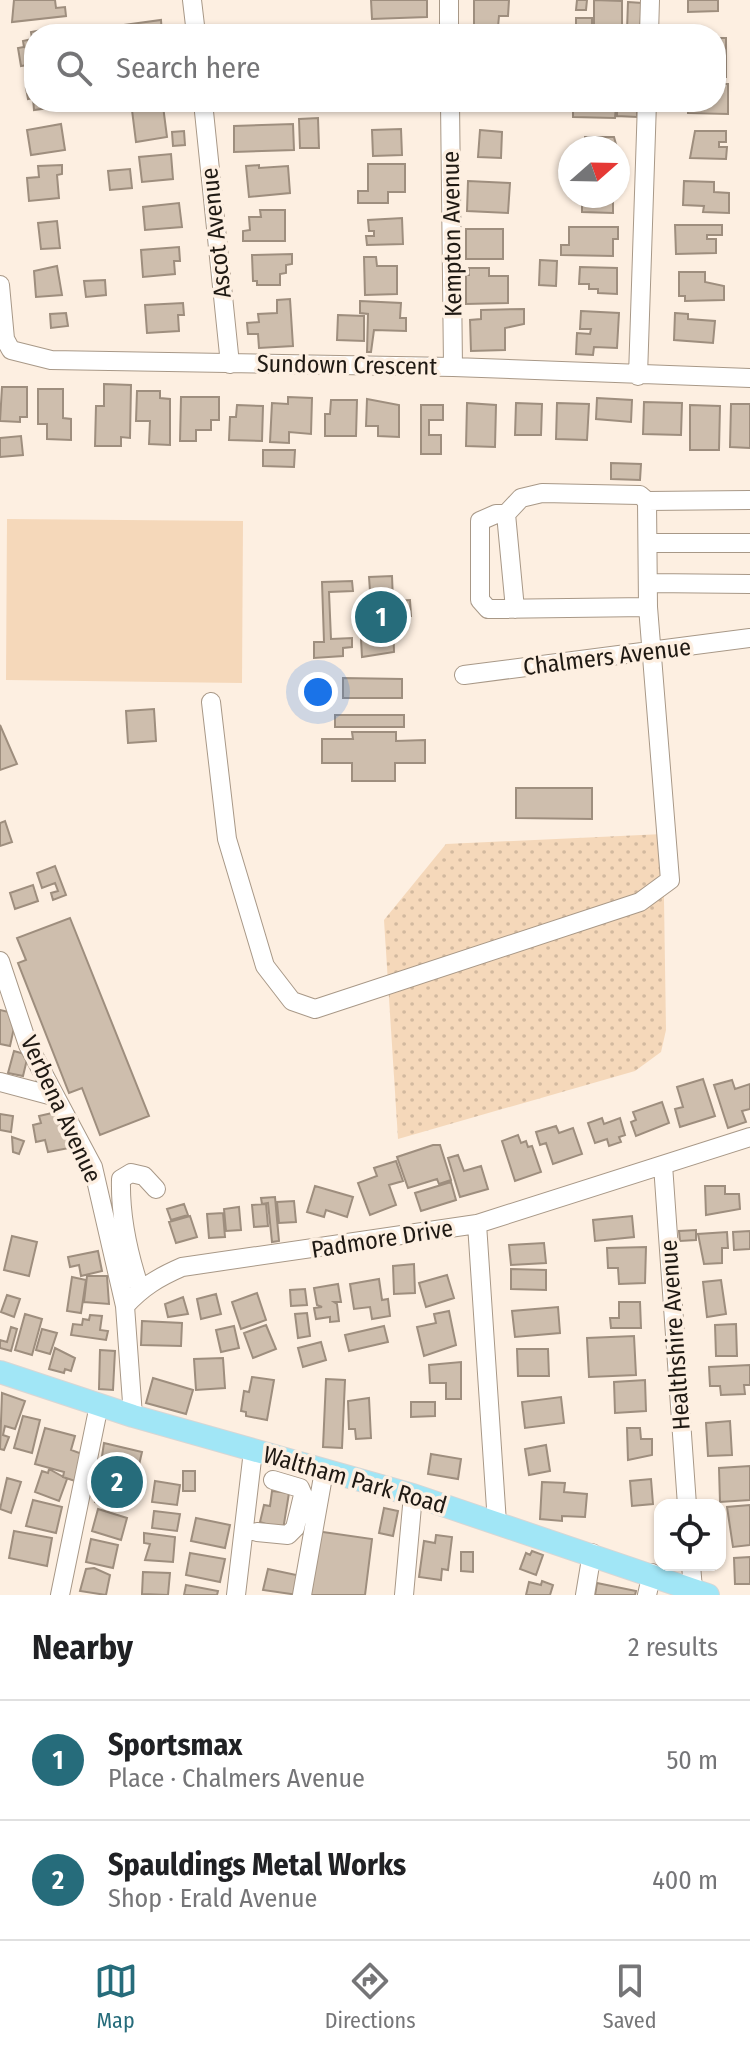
<!DOCTYPE html>
<meta charset="utf-8">
<style>
:root{--surface:#fff;--page:#f2f2f2;--text:#202124;--muted:#757577;--line:#e0e0e0;--accent:#266c7b}
body{margin:0;font-family:"Fira Sans Condensed",sans-serif;background:var(--page);color:var(--text)}
.controls{position:absolute;right:24px;bottom:24px;display:grid;overflow:hidden;border-radius:16px;box-shadow:0 2px 6px #0004}
.controls button{width:72px;height:72px;display:grid;place-items:center;padding:0;border:0;border-bottom:2px solid var(--line);background:var(--surface);color:var(--text);font:40px sans-serif}
.compass{position:absolute;left:558px;top:136px;width:72px;height:72px;border-radius:50%;background:var(--surface);box-shadow:0 2px 6px #0004;rotate:70deg}
.you{position:absolute;left:318px;top:692px;width:28px;height:28px;margin:-20px;border:6px solid #fff;border-radius:50%;background:#1a73e8;box-shadow:0 0 0 12px #1a73e833}
.badge{display:grid;place-items:center;width:52px;height:52px;border-radius:50%;background:var(--accent);color:#fff;font-size:26px;font-weight:700}
.pin{position:absolute;translate:-50% -50%;border:4px solid #fff;box-shadow:0 2px 8px #0006}
.list{margin:0;padding:0;list-style:none}
h2{display:flex;justify-content:space-between;align-items:center;height:104px;margin:0;padding:0 32px;font-size:34px}
h2 small{font-size:26px;font-weight:400;color:var(--muted)}
.list li{display:grid;grid-template-columns:52px 1fr auto;gap:24px;align-items:center;box-sizing:border-box;height:120px;padding:0 32px;border-top:2px solid var(--line)}
.list b{display:block;font-size:30px;white-space:nowrap}
.list p{margin:0;font-size:26px;white-space:nowrap;color:var(--muted)}
.list em{font-size:26px;font-style:normal;color:var(--muted)}
.icon{flex:none;width:44px;height:44px;fill:none;stroke:currentColor;stroke-width:2;stroke-linecap:round;stroke-linejoin:round}
.map{position:relative;flex:none;width:750px;height:1595px;overflow:hidden}
.search{position:absolute;background:var(--surface);box-shadow:0 2px 6px #0004;left:24px;right:24px;top:24px;height:88px;display:flex;align-items:center;gap:20px;box-sizing:border-box;padding:0 28px;border-radius:32px;color:var(--muted);font-size:30px}
.sheet{height:344px;background:var(--surface)}
nav{display:flex;justify-content:space-around;align-items:center;box-sizing:border-box;height:112px;border-top:2px solid var(--line);background:var(--surface);font-size:22px;color:var(--muted)}
nav a{display:grid;justify-items:center;gap:4px}
nav .on{color:var(--accent)}
.map>svg:first-child{display:block}
.park{fill:url(#park-dots)}
.garden{fill:#f5d8ba}
.building{fill:#cebead;stroke:#9e8e7e;stroke-width:2}
.lines{fill:none;stroke-linecap:round;stroke-linejoin:round}
.minor-casing{stroke:#a89887;stroke-width:20}
.major-casing{stroke:#d7d6d5;stroke-width:24}
.minor{stroke:#fff;stroke-width:18}
.major{stroke:#a1e6f6;stroke-width:22}
.labels{text-anchor:middle;stroke-width:7;stroke-linejoin:round;paint-order:stroke}
.street-label{font-size:24px;fill:#1f1913;stroke:#fdefe1}
</style>
<div class="map">
<svg width="750" height="1595" viewBox="0 0 750 1595">
<defs>
<pattern id="park-dots" width="8" height="8" patternUnits="userSpaceOnUse" patternTransform="scale(2)"><rect width="8" height="8" fill="#f5d8ba"/><path d="M2 2h.1M6 6h.1" fill="none" stroke="#d2b99f" stroke-width="1.8" stroke-linecap="round"/></pattern>
</defs>
<rect width="100%" height="100%" fill="#fdefe1"/>
<path class="park" d="M663,834L666,1030L661,1052L635,1071L398,1139L384,920L446,844Z"/>
<path class="garden" d="M7,519L243,521L242,683L6,680Z"/>
<path class="building" d="M14,0H55L56,8L65,7L66,16L12,22Z
M371,0H427V17L372,19Z
M474,0H509L508,16H499L498,27H474Z
M577,0H587L586,10H576Z
M594,0L622,1V28H594Z
M688,0H718V11L688,12Z
M628,2L642,3L640,30H627Z
M576,18H592V28H576Z
M161,20L162,34H102L101,28Z
M376,25V31L402,30V34H345V26Z
M256,27H298V34H257Z
M48,29L49,34H34V64L21,66L18,48L24,47L23,41L32,39L31,32Z
M716,38H726V77H716Z
M30,73H34V102H63L64,106L34,110L33,98L28,99L26,88L32,87Z
M716,84H728V114L688,113V102H716Z
M244,102H277V106H244Z
M332,102H398V108L332,105Z
M477,102H519V109L477,108Z
M573,102H609V106H616L615,118L573,117Z
M617,102H637V117L617,116Z
M163,106L167,137L136,142L132,110Z
M318,118L319,148H300L299,119Z
M61,124L65,150L31,155L27,130Z
M293,124L294,150L234,152V126Z
M401,129L402,155L373,156L372,130Z
M480,130L502,132L501,158L478,157Z
M184,131L185,145L173,146L172,132Z
M695,131H726V142H719V147H727L726,159L690,158Z
M585,137H614L617,148H585Z
M171,154L173,179L142,182L139,157Z
M368,164H405V192H388V203H358V191H368Z
M62,165V174L57,175L59,198L29,201L27,178L39,177L38,166Z
M259,165V168L288,166L290,193L249,197L246,166Z
M130,169L132,188L110,190L108,171Z
M468,181L510,183L508,213L467,211Z
M684,181L714,182V192L729,193V213L703,212L704,206L683,205Z
M582,196H608V201H613V213L582,212Z
M179,203L182,227L145,230L143,207Z
M260,210H285V241H243V231L250,230L249,217H261Z
M402,218L403,244L367,245L366,236H374V231H369L368,220Z
M57,221L60,248L41,249L38,223Z
M675,225H722V235H707V239H716V253L676,254Z
M569,227H618V239H613V256L561,255V245H569Z
M466,229H503V259H466Z
M179,247L180,261H174L175,274L143,277L141,250Z
M292,254V264L286,265V273L280,274V285H257V281H253L252,255Z
M364,257H376L377,266H397V294L365,295Z
M540,260L557,261L556,286L539,285Z
M57,266L62,295L36,297L34,271Z
M580,267L617,268V294L598,293V289H589V284H579Z
M469,268H489V276H508V303L466,304V275H469Z
M679,272H705V282L724,286V300L685,301V296H679Z
M105,280L106,295L86,297L84,281Z
M290,299L293,346L259,348L258,334H248L247,323L259,322L258,314L277,313V300Z
M360,301L401,303L400,318H406V331L374,330L371,352H367L368,314L360,313Z
M183,303L184,315H178L179,331L147,333L145,305Z
M524,309V324L505,328V350L471,351L470,320L481,319V310Z
M581,311L619,313L617,348L594,347L593,355L576,354L577,333L590,334L591,329H580Z
M66,313L68,326L51,328L50,314Z
M675,313L688,314V319L715,321L713,343L674,340Z
M338,315L364,316V341L337,340Z
M104,384L131,385L130,438L121,437V446H95L96,406H104Z
M2,387H27V417H20V422L0,421Z
M38,389H63V418L71,419V440L47,439V424H38Z
M137,391H160V398L170,399V445L149,444L150,421H136Z
M181,397H219V420H211V430H196V441H180Z
M288,397L312,398L311,434L289,432V443L270,442L272,403L288,404Z
M597,398L632,400L631,422L596,419Z
M367,399L399,405V437L378,436V426H366Z
M331,400H357L356,436H325V414H330Z
M644,402L682,403L681,435L643,434Z
M467,403L496,405L495,447L466,446Z
M516,403L542,404L541,435H515Z
M557,403L589,404L587,440L556,439Z
M731,404H750V448L730,447Z
M237,405L263,406L262,441L229,440L230,417H236Z
M421,405H443V420H429V435H441V454H421Z
M690,405L720,406L719,450H690Z
M21,436L23,455L0,457V438Z
M263,450H295L294,467L263,466Z
M611,463L641,464L640,480L611,479Z
M392,576L393,601L410,600L411,616L393,617L394,652L362,657L359,603L376,602V591H370L369,577Z
M352,581L353,591L329,592L331,639L352,638V647L343,648V656L314,658V642H324L322,582Z
M343,678L402,679V698H343Z
M154,709L156,741L128,743L126,711Z
M335,715H404V727H335Z
M0,725L17,764L0,770Z
M352,732H396V741L425,740V763H395V781H352V763H322V739H353Z
M516,788H592V819L516,818Z
M5,821L12,842L0,846V823Z
M55,866L66,895L53,900L51,893L58,891L55,883L42,888L37,873Z
M33,885L38,901L15,909L10,893Z
M70,918L149,1116L100,1135L82,1088L69,1093L18,963L26,960L17,938Z
M0,1010L17,1014L10,1046L0,1044Z
M14,1051L28,1055L23,1076L8,1073Z
M703,1079L715,1116L680,1127L675,1109L683,1107L677,1087Z
M732,1080L735,1089L750,1084V1109L742,1111L746,1122L728,1128L714,1085Z
M662,1102L669,1123L636,1136L631,1122L636,1120L633,1112Z
M61,1111L69,1148L48,1152L45,1140L36,1142L33,1125L41,1123L39,1116Z
M0,1114L13,1116L11,1132L0,1130Z
M602,1118L604,1124L620,1118L625,1135L619,1137L621,1142L609,1146L607,1139L595,1143L588,1123Z
M556,1126L559,1133L573,1128L582,1154L553,1164L546,1143L540,1145L536,1132Z
M518,1135L521,1143L526,1141L528,1147L532,1146L541,1172L515,1181L502,1141Z
M12,1137L24,1141L19,1154L13,1152Z
M433,1145H440L451,1180L439,1184L437,1179L408,1188L397,1157Z
M458,1155L464,1171L481,1166L488,1189L460,1197L448,1158Z
M396,1161L403,1181L389,1185L396,1205L370,1215L358,1183L377,1176L374,1168Z
M451,1182L456,1200L421,1211L415,1193Z
M315,1186L353,1197L347,1217L326,1210L324,1217L307,1212Z
M705,1186H725V1194H739L740,1209L706,1215Z
M275,1197L279,1241L272,1242L268,1203L262,1204L261,1198Z
M294,1201L296,1222L279,1223L277,1202Z
M184,1204L188,1215L171,1220L167,1209Z
M266,1204L268,1226L254,1227L252,1205Z
M239,1207L241,1230L226,1231L224,1209Z
M223,1213L225,1237L209,1238L207,1214Z
M190,1216L197,1237L176,1243L169,1222Z
M632,1216L634,1237L595,1241L593,1220Z
M696,1230V1240L680,1241L679,1231Z
M750,1231V1249L734,1250L733,1232Z
M727,1232L728,1248H722V1263L704,1264L698,1234Z
M12,1236L37,1242L29,1276L4,1270Z
M544,1243L546,1263L511,1265L509,1245Z
M646,1247L645,1283L619,1284L618,1268H608L607,1248Z
M98,1251L102,1271L81,1276L79,1265L70,1267L68,1257Z
M414,1264L415,1293L394,1294L393,1266Z
M511,1269L546,1270V1290L511,1289Z
M447,1275L454,1298L426,1307L419,1283Z
M87,1276H107L109,1304L84,1302Z
M72,1277L86,1280L81,1313L67,1311Z
M379,1279L382,1300L388,1299L390,1316L372,1319L370,1307L354,1309L350,1284Z
M721,1280L726,1314L707,1317L703,1282Z
M338,1284L341,1302H334L337,1304L339,1321L330,1322V1317L316,1319L314,1308L322,1307L317,1305L314,1288Z
M305,1289L307,1305L291,1306L290,1290Z
M257,1293L266,1320L241,1329L232,1302Z
M216,1294L221,1314L201,1319L197,1299Z
M7,1295L20,1299L14,1317L1,1312Z
M183,1297L188,1314L168,1317L165,1304Z
M619,1302H640L641,1328H611L610,1318H619Z
M558,1307L560,1333L515,1337L512,1311Z
M449,1311L456,1345L424,1356L417,1327L436,1323L434,1314Z
M307,1313L310,1336L298,1338L295,1314Z
M25,1314L42,1319L32,1355L15,1350Z
M90,1315L102,1316L100,1330L108,1331L106,1340L71,1335L73,1324L82,1325L83,1319L89,1320Z
M142,1321L182,1323L181,1346L141,1345Z
M736,1324L737,1356H716L715,1325Z
M266,1325L276,1349L253,1358L244,1333Z
M234,1326L239,1348L221,1352L216,1330Z
M384,1326L388,1342L349,1351L345,1335Z
M11,1327L17,1329L11,1351L0,1348V1340L7,1342Z
M42,1329L57,1333L50,1354L36,1350Z
M634,1336L636,1375L589,1377L587,1338Z
M321,1342L326,1360L303,1367L298,1348Z
M55,1348L75,1358L71,1371L65,1369L64,1373L49,1369Z
M517,1349H548L549,1376H518Z
M100,1350L115,1351L113,1390L99,1389Z
M223,1358L225,1388L196,1390L194,1359Z
M461,1362V1399H446V1383H430L429,1365Z
M750,1365V1385H744L745,1394L721,1395L720,1386H710L709,1367Z
M252,1377L274,1380L267,1420L246,1416V1412L241,1411L244,1391L249,1392Z
M153,1378L193,1390L186,1414L146,1403Z
M326,1379L345,1380L342,1448L323,1447Z
M645,1380L646,1411L615,1413L614,1382Z
M2,1393L25,1401L15,1429L5,1426L3,1435L9,1437L4,1450L0,1449Z
M561,1397L564,1423L525,1428L522,1402Z
M369,1398L371,1438L356,1439L355,1429H349L348,1401Z
M411,1402H435V1416L411,1417Z
M23,1416L40,1420L32,1453L14,1448Z
M730,1421L732,1455L708,1456L706,1423Z
M45,1428L75,1436L71,1450L82,1454L75,1481L63,1477L64,1472L35,1464Z
M627,1428H640L641,1439H652V1455L628,1460Z
M104,1443L142,1452L132,1495L123,1493L119,1508L95,1502Z
M546,1445L550,1471L529,1475L525,1449Z
M431,1454L461,1459L458,1479L428,1474Z
M750,1466V1500L720,1502L719,1468Z
M49,1469L67,1479L59,1501L35,1492L42,1471L48,1473Z
M183,1471H195V1491H183Z
M7,1478L21,1482L11,1513L0,1509Z
M651,1479L653,1504L632,1506L630,1481Z
M155,1481L180,1485L177,1505L152,1502Z
M542,1482L565,1483L564,1492L587,1494L585,1517L562,1516V1521L540,1519Z
M272,1491L289,1493L283,1530L260,1522L264,1505L270,1506Z
M33,1500L62,1507L56,1533L26,1526Z
M750,1505V1545L733,1547L727,1507Z
M384,1508L398,1511L393,1536L379,1533Z
M98,1509L127,1518L121,1540L92,1531Z
M154,1511L180,1514L177,1531L152,1528Z
M196,1518L230,1525L225,1548L191,1541Z
M14,1531L52,1538L47,1566L9,1558Z
M316,1531L372,1539L365,1595H308Z
M144,1533L175,1537L173,1562L145,1560L150,1544L144,1543Z
M436,1535L452,1537L448,1570L442,1569L441,1580L419,1577L424,1541L435,1543Z
M91,1539L118,1545L113,1568L86,1562Z
M532,1551L543,1555L536,1575L520,1569L526,1553L530,1555Z
M461,1552H473V1572L461,1571Z
M190,1553L225,1559L220,1582L186,1575Z
M750,1557V1584H735L734,1558Z
M94,1568L110,1575L106,1595L80,1591L86,1569Z
M268,1569L301,1576L298,1595L263,1590Z
M143,1572L170,1573L168,1595L142,1594Z
M542,1581L553,1585L550,1595H526L529,1582L541,1585Z
M597,1583L636,1591L635,1595H595Z
M186,1585L218,1591L217,1595H184Z"/>
<g class="lines">
<g class="minor-casing">
<path id="minor" d="M192,0L196,34
M449,0V34
M649,34L650,0
M203,102L230,364
M450,102L453,367
M0,285L5,339L11,350L51,360L453,367L750,378
M638,376L647,102
M647,501L750,500
M648,543H750
M648,583L750,584
M515,609L506,514L521,498L542,493L640,495L647,501L648,607
M464,675L750,638
M211,702L227,839L265,966L292,1001L315,1009L640,902L670,880L648,607L488,609L480,600V521L496,514H506
M0,961L28,1045L93,1167L125,1306
M0,1082L53,1096
M663,1165L687,1505
M477,1224L497,1523
M140,1289C128,1253 120,1217 121,1179L131,1173L144,1176L156,1189
M133,1416L125,1306C142,1287 159,1277 182,1267L477,1224L750,1137
M273,1480L300,1488L303,1495L299,1512L316,1516
M257,1532L288,1535L295,1528L299,1512
M691,1565L693,1589
M60,1595L99,1405
M236,1595L253,1451
M302,1595L324,1471
M404,1595L413,1495
M585,1595L592,1553
M647,1595L652,1573"/>
</g>
<g class="major-casing">
<path id="major" d="M0,1372L133,1416L413,1495L708,1595"/>
</g>
<use href="#minor" class="minor"/>
<use href="#major" class="major"/>
</g>
<g class="labels">
<g class="street-label">
<text transform="translate(216 233) rotate(-96)" y="8">Ascot Avenue</text>
<text transform="translate(452 234) rotate(-91)" y="8">Kempton Avenue</text>
<text transform="translate(347 365) rotate(1)" y="8">Sundown Crescent</text>
<text transform="translate(607 657) rotate(-7)" y="8">Chalmers Avenue</text>
<text transform="translate(61 1109) rotate(65)" y="8">Verbena Avenue</text>
<text transform="translate(382 1239) rotate(-9)" y="8">Padmore Drive</text>
<text transform="translate(675 1335) rotate(-94)" y="8">Healthshire Avenue</text>
<text transform="translate(355 1480) rotate(16)" y="8">Waltham Park Road</text>
</g>
</g>
</svg>
<div class="controls">
<button><svg class="icon" aria-label="locate" viewBox="0 0 24 24"><circle cx="12" cy="12" r="6"/><path d="M12 2v4M12 18v4M2 12h4M18 12h4"/></svg></button>
</div>
<svg class="compass" viewBox="-18 -18 36 36"><path d="M0-13l5 13h-10z" fill="#e53935"/><path d="M0 13l5-13h-10z" fill="#757577"/></svg>
<div class="you"></div>
<div class="pin badge" style="left:381px;top:617px">1</div>
<div class="pin badge" style="left:117px;top:1482px">2</div>
<div class="search"><svg class="icon" aria-label="search" viewBox="0 0 24 24"><circle cx="10" cy="10" r="6"/><path d="M15 15l6 6"/></svg>Search here</div>
</div>
<section class="sheet">
<h2>Nearby<small>2 results</small></h2>
<ul class="list">
<li><span class="badge">1</span><div><b>Sportsmax</b><p>Place · Chalmers Avenue</p></div><em>50 m</em></li>
<li><span class="badge">2</span><div><b>Spauldings Metal Works</b><p>Shop · Erald Avenue</p></div><em>400 m</em></li>
</ul>
</section>
<nav>
<a class="on"><svg class="icon" aria-label="map" viewBox="0 0 24 24"><path d="M3 6l6-2 6 2 6-2v14l-6 2-6-2-6 2zM9 4v14M15 6v14"/></svg>Map</a>
<a><svg class="icon" aria-label="directions" viewBox="0 0 24 24"><path d="M12 3l9 9-9 9-9-9zM9 14v-3h6M13 9l2 2-2 2"/></svg>Directions</a>
<a><svg class="icon" aria-label="saved" viewBox="0 0 24 24"><path d="M7 4h10v16l-5-4-5 4z"/></svg>Saved</a>
</nav>
